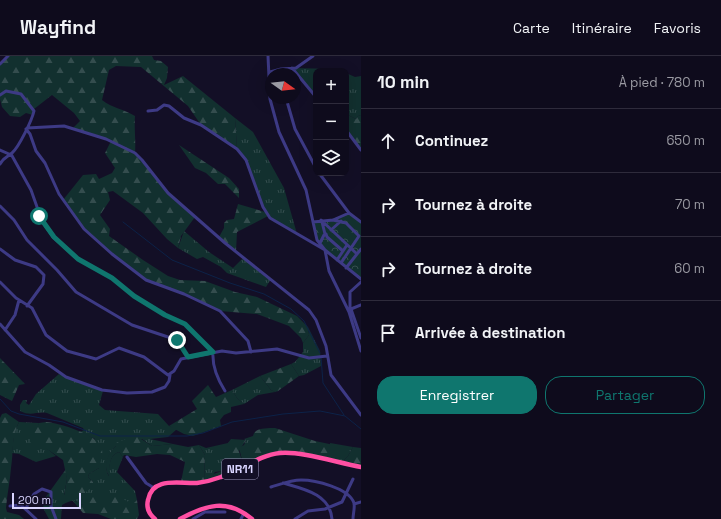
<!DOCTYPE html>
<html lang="fr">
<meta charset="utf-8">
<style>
:root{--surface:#0e0b1c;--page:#1c1929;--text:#f1f3f6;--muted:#9b9ba3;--line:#2e2b3b;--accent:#0f766e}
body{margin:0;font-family:"Space Grotesk",sans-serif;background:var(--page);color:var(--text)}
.controls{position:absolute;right:12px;top:12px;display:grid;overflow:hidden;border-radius:8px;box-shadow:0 4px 16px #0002}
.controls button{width:36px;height:36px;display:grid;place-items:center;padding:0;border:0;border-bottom:1px solid var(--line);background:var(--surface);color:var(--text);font:20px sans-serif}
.compass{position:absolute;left:265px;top:12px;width:36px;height:36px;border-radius:50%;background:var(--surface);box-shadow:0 4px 16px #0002;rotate:105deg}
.scale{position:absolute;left:12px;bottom:10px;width:69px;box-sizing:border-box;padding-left:4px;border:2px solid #d9d4ff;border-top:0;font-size:11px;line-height:14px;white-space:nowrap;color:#d9d4ff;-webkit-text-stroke:3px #130f26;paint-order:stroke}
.stop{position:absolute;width:12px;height:12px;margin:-9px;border:3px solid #0f766e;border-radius:50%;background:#fff}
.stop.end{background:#0f766e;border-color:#fff;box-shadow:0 1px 4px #0008}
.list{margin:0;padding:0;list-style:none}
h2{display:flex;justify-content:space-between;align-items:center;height:52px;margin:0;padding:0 16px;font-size:17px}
h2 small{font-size:13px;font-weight:400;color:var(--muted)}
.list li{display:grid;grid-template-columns:26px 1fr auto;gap:12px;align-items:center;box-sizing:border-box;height:64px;padding:0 16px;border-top:1px solid var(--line)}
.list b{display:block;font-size:15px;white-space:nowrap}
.list em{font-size:13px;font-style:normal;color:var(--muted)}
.actions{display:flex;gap:8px;padding:12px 16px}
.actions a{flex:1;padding:9px 0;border:1px solid var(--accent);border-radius:16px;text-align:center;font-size:14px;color:var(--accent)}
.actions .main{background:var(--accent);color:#fff}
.icon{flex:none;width:22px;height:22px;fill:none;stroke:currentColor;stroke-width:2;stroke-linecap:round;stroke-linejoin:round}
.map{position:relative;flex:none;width:361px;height:463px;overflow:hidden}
header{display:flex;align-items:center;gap:24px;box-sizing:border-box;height:56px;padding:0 20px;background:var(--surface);border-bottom:1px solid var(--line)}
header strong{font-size:19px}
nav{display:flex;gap:22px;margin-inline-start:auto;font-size:14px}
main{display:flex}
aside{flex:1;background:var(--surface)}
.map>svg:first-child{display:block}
.grass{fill:url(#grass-tufts)}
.forest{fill:url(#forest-firs)}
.park{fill:url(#park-crowns)}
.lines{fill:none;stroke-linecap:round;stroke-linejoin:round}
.stream{stroke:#0c2248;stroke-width:1}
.minor{stroke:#3d3a85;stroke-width:3}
.highway{stroke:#ff4fa3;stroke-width:4.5}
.route{stroke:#0f766e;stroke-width:5}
.labels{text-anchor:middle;stroke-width:4;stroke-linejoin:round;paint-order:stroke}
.shield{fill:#130f26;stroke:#9e99be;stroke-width:1}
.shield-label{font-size:12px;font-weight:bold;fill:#d9d4ff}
</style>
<header>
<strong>Wayfind</strong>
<nav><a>Carte</a><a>Itinéraire</a><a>Favoris</a></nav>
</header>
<main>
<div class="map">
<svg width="361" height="463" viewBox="0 0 361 463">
<defs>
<pattern id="grass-tufts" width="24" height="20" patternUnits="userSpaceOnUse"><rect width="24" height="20" fill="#12302f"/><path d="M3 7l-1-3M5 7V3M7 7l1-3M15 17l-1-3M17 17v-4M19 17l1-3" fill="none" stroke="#344d4e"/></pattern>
<pattern id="forest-firs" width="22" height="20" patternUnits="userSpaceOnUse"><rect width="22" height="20" fill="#12302f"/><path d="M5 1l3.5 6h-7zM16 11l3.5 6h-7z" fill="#344d4e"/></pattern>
<pattern id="park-crowns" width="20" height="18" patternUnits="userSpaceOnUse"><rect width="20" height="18" fill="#12302f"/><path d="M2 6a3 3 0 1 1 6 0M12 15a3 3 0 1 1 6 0" fill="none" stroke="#344d4e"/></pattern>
</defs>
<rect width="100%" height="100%" fill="#130f26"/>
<path class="grass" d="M292,12L336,13L340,15H316V41Z
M346,17L355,21L361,20V59L358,60L356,63L346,58Z
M235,62L253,76L284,132L297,178L274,166L263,153L248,108L237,93Z
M184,175L209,196L233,212L243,202L271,223L266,231L227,217L221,211L203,201L197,203L178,192Z
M308,271L320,295L321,310L304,319L299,320L291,308L295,306L303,296V287L309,279Z
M59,318L103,335L99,349L105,354L158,358L169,370L177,373L168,381L150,383L173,388L152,390L142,383L116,390C108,397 103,411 109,420C109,411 109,399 119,396L123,401L117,416L135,435L137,444L133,449C110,438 104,436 82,449C75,442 70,445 62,449L61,463H49L43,452L45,442L66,413L67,423L64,439L85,437L93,426L88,421L89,418L99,412L95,383L80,376L84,374L83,372L47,357C36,355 32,361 20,355V349L23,344H27L26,347L29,349L36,338Z
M260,320L271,334L275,336L258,339L244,348L237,342L232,334Z
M19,366L39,367C32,385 45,390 56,400L36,406L19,398L12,397L14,377Z
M253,380L259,404L244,411L239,392L244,389L246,384L244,383Z
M228,387V410L222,415L215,416L209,424L204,426L205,399L199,389L206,392Z
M330,387L353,391L348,400L341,407L332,405Z"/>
<path class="forest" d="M8,0H152L154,4L161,5L168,11L167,22L164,29L183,20L235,62L237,93L201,69L188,50L141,11L116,10L109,14L102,44C112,52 124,53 135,60C134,73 136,84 135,97L164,133L195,161L181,180L178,192L167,183L143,157L113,135L108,136L110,144L100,159L110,173L109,180L143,204L168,220L180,224L205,225L235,236L257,241L297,260L308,271L309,279L303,287L301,282L289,270L257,258L220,255L184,238L151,227L112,198L84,173L63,144L83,119L96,118L99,123L112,117L115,112L105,97L111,85L73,72L80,65L74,57L52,39L34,53L33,59L26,57L20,61L10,60L2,51L0,43V8Z
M346,58L356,63L358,60L361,59V94L346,74Z
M179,89L229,122L239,133V142L225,128H218L206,117L195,112Z
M238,148L265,156L268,160L237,176L236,195L219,181L224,172V167L227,164L234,163Z
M0,302L25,328L19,329L12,345L0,339Z
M291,308L299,320L278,335L275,336L271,334L260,320Z
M208,329L216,341L232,334L237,342L244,348L231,351V356L224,359L220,364L221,370L193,380L184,378L169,370L197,353L192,345Z
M6,357L19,366C11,383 14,394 11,412C10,425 7,439 6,452L7,456L19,459L24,463H0V362L2,358Z
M46,366C59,367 95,378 101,390C104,397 101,405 99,412L89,418L88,421L93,426V430L85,437L64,440L67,423L63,404L41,389L31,387V383L39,367Z
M275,372L315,385L334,389L332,405L285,397L259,404L255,402C253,396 250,379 256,375C260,372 269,372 275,372Z
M138,381L152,390L173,388L188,391L199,389L205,399L204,426H181L185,406L170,399L157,398L136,401L124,399L123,401L119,396C109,399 109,411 110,421C102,411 107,398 116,390V387L128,382Z
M231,383L246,384L239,395L244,411L209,424L210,420C216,416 224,416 228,410V387Z
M353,391L361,392V411L341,407L348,400Z
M99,438L117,440L133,448L137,444L139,459L137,463H111L98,458L83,457L72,444L78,446L82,449L89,441Z"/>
<path class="park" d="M349,157L361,166V223L332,200L317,184L313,166L329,164Z"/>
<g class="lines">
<path class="stream" d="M123,166L172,204L230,227L264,238L291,253L304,265L320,297
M321,301L323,327L344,359
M0,343L11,355L19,358L63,366L100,380H187L203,377L232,366L283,358L320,355L345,360L361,373"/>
<path class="minor" d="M268,0L270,43L279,76L306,134L317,184L325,194L329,215L349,256L361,295
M0,8L8,0
M292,12L316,41
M270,16L281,13L296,12L313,0
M0,39L6,35L21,38L34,55C32,64 19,91 12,97C7,101 3,102 0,108
M286,42L295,73L316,112
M148,55L157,54L164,49L169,50L184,62L201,69L237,93L246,104L263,151L270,162L325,194L361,223
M27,72L64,70L106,83L135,97L142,104L168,137L225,187L309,254L316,264L326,290L331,319L361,359
M26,73L30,78L36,95L45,107L59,138L84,173L112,198L146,224L184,238L220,255L248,285L251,296
M346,74L361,94
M0,94L9,98
M11,98L31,134L42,165L53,181L78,203L112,222L134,240L165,259L185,268L213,296
M319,117L349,157L361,166
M0,150L14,164L27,184L57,214L76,236L132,269L177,284L188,301
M321,164L357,198L346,212
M333,164L346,167L359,180L341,207
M313,166L333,164L349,157
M322,166L325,178
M331,174L341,165
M320,187L324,179L326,178L327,181L343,195L347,189
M0,193L15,204L36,211L44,219L43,228L27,250
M357,198L361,193
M337,204L343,195
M0,226L16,242L32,252L46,279L67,295L96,303L119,292L144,301L168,319L174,315L181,303L222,295L236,297L277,293L309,302L327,300
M361,249L351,253L361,282
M350,254V236L361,226
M0,268L25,296L49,309L66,321L102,334L127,337L152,336L165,331L169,325L170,319
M5,274L15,259L19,244
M213,296C212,310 218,324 225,335
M127,401L146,427L154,432
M283,427C304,433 330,438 332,463
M271,431C281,428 291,424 301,424C315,424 349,432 354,447C355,452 353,458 353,463
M354,448L361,446
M10,450L21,449L36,463
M26,452L34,438L42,433L51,436V450L56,463
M193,463L205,456H225
M241,463L244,457
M295,463L308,455L325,453L342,446L353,423"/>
<path class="highway" d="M155,463C149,458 146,452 148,444C152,420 180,428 197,427C205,426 213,424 221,421C240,415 259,399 280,397C302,395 338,407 361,411
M180,463C206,449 227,442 252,463"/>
</g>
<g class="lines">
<path class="route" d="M39,160L54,181L78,203L112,222L134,240L165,259L185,268L213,296L188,301L177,284"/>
</g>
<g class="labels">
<rect class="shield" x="222" y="403" width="36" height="20" rx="3"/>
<g class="shield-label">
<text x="240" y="417">NR11</text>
</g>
</g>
</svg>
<div class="controls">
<button>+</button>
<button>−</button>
<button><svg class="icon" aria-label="layers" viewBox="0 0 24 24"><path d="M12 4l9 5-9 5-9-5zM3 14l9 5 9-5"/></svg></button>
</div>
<svg class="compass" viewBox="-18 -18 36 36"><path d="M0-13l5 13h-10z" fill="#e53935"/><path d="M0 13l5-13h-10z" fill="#9b9ba3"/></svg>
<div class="scale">200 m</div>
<div class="stop" style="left:39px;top:160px"></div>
<div class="stop end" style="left:177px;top:284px"></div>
</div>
<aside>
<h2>10 min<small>À pied · 780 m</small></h2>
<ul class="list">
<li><svg class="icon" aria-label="ahead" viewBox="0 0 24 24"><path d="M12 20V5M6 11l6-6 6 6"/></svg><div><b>Continuez</b></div><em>650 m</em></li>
<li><svg class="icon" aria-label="right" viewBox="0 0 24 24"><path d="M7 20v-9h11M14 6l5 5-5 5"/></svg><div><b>Tournez à droite</b></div><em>70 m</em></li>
<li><svg class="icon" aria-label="right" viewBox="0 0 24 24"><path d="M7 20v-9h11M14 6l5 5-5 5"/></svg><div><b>Tournez à droite</b></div><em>60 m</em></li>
<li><svg class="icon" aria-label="arrive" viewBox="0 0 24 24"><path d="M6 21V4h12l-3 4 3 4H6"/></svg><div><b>Arrivée à destination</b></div></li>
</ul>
<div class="actions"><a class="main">Enregistrer</a><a>Partager</a></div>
</aside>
</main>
